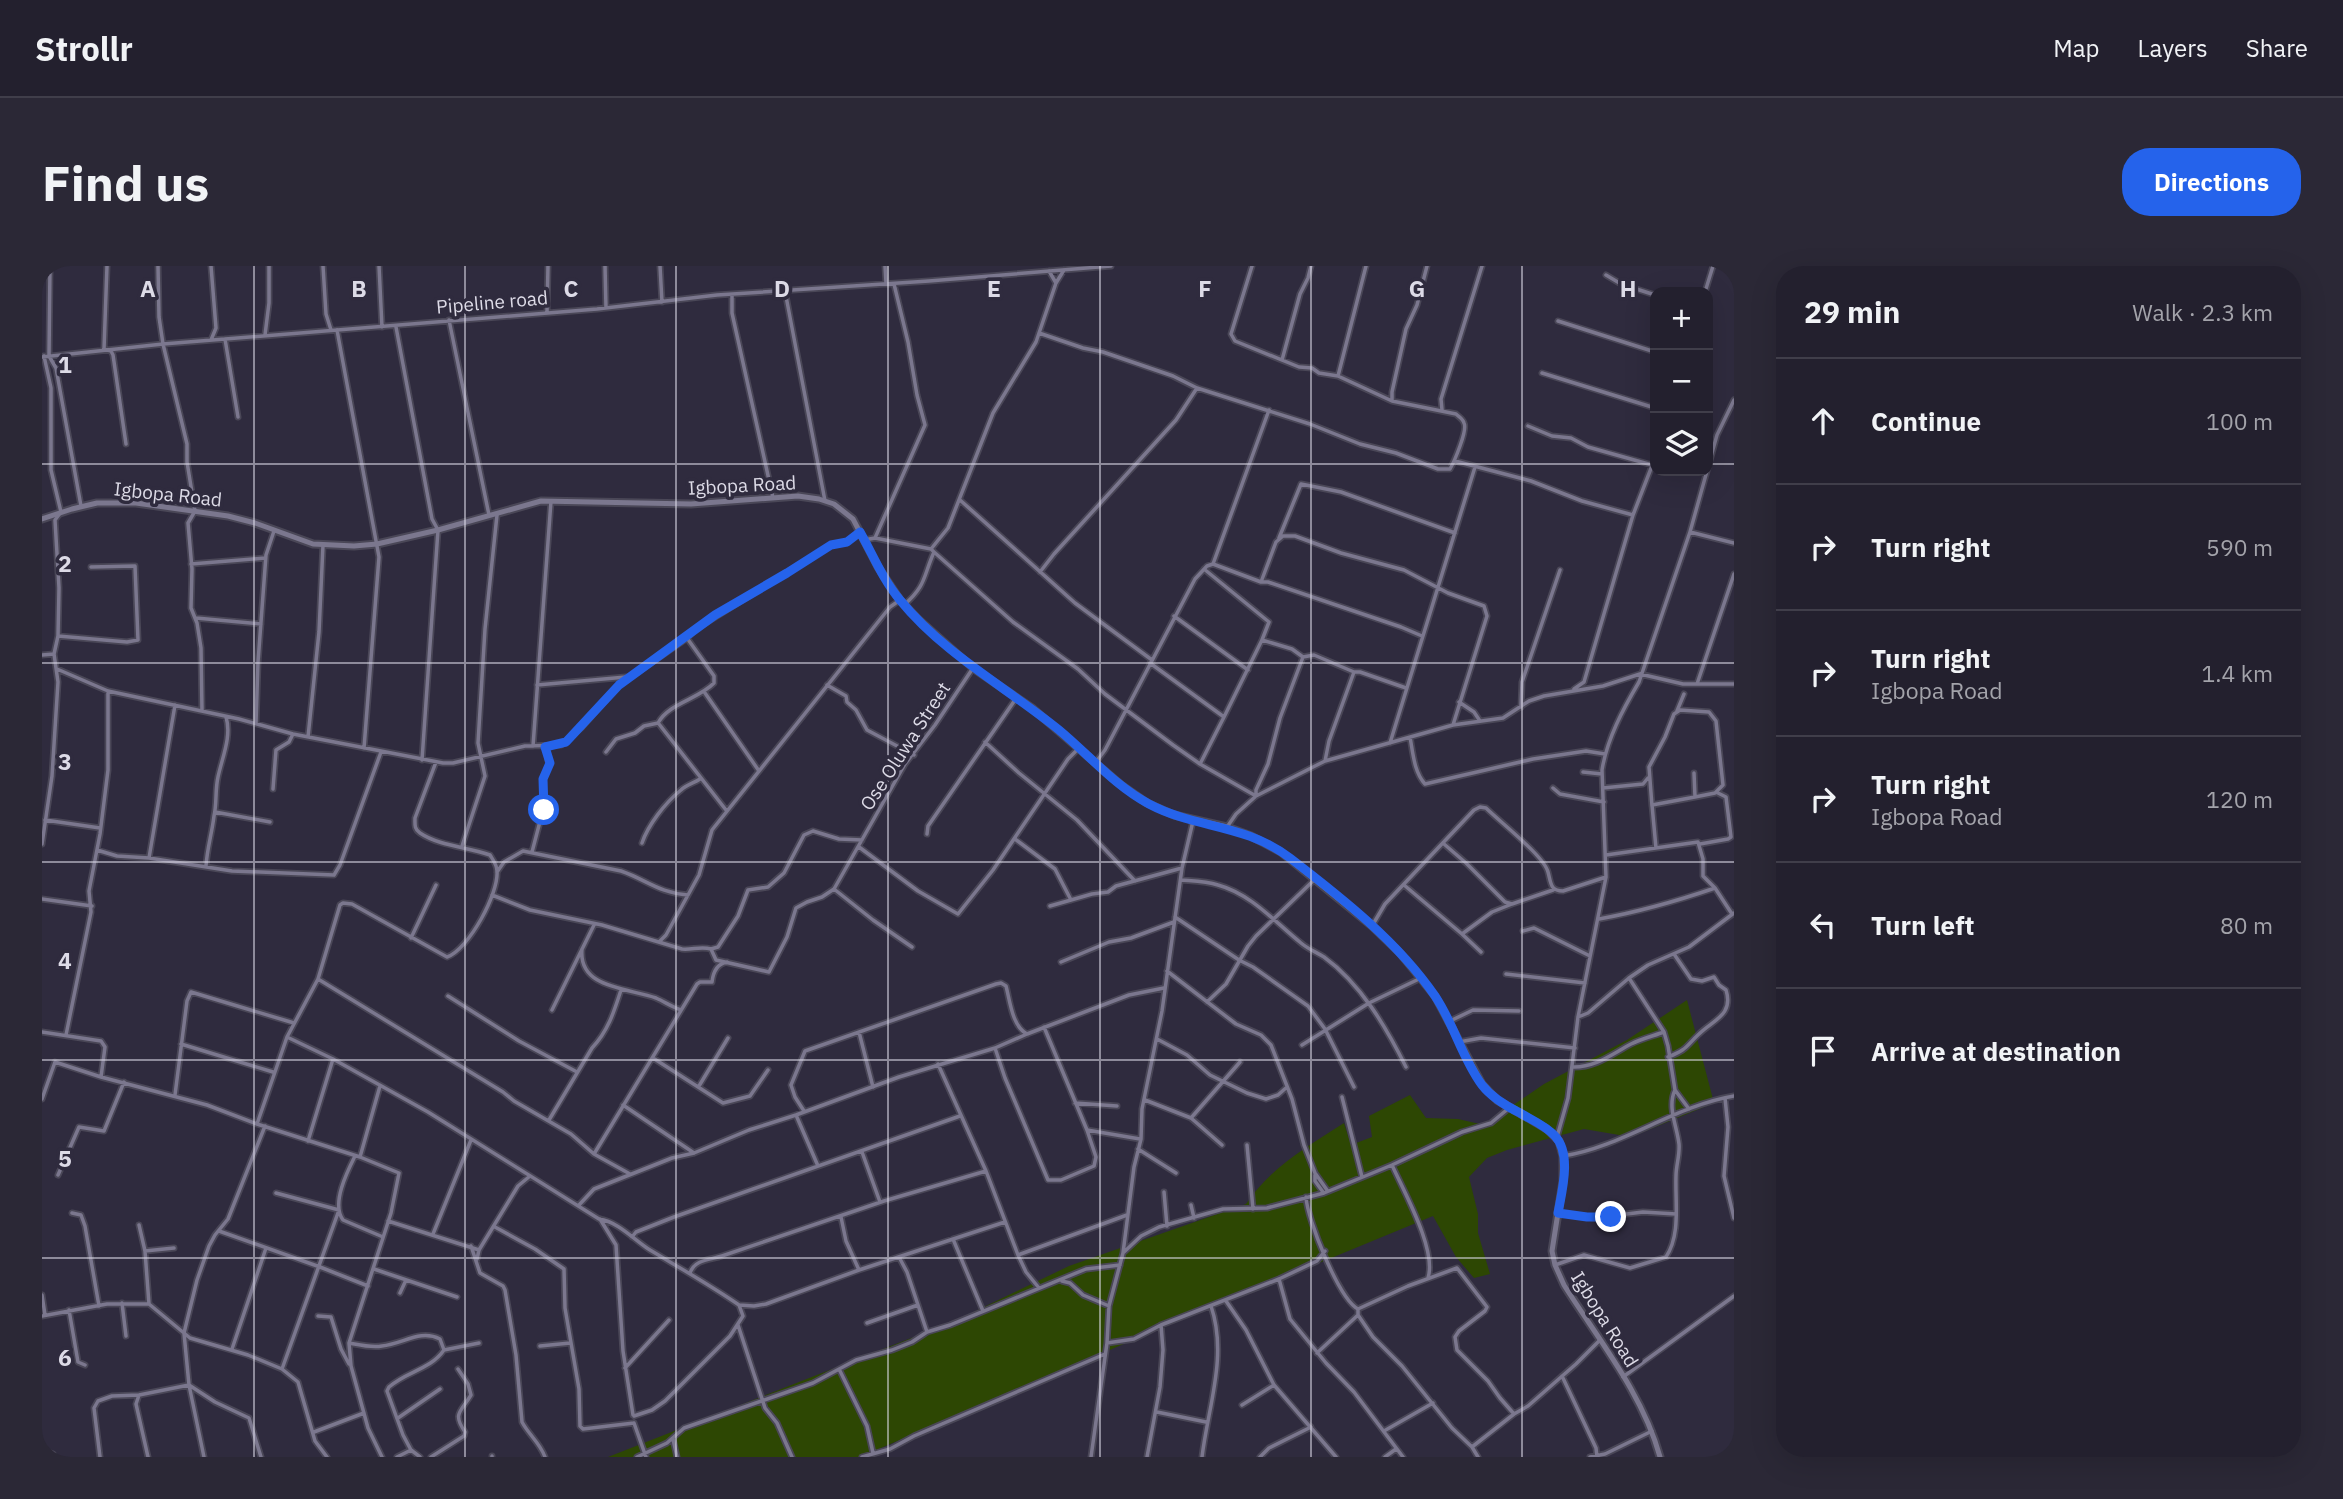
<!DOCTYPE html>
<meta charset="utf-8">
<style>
:root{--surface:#23202e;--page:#2b2836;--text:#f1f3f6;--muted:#a3a3aa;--line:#403e4a;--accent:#2563eb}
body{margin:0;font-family:"IBM Plex Sans",sans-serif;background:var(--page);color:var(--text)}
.controls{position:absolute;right:21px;top:21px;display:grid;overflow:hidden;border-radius:14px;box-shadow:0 7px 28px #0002}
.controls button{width:63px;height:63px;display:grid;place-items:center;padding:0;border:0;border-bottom:2px solid var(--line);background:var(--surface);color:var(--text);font:35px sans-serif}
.stop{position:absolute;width:21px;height:21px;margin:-16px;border:5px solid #2563eb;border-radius:50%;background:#fff}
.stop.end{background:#2563eb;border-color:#fff;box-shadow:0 2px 7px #0008}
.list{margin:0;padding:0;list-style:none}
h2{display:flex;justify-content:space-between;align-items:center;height:91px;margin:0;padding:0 28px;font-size:30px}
h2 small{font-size:23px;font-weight:400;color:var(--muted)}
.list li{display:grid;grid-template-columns:46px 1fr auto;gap:21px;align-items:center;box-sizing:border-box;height:126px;padding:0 28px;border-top:2px solid var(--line)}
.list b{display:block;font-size:26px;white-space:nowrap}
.list p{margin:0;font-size:23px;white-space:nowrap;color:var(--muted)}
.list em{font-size:23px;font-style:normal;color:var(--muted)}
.icon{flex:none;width:38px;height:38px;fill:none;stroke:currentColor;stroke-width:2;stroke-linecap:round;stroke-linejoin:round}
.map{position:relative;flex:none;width:1692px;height:1191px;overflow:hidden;border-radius:28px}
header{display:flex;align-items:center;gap:42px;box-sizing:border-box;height:98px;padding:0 35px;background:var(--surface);border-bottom:2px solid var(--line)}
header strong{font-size:33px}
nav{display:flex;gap:38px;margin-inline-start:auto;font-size:24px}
.intro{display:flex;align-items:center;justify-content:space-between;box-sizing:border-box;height:168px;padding:0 42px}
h1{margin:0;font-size:49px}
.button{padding:18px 32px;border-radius:28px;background:var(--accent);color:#fff;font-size:24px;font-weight:700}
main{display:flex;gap:42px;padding:0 42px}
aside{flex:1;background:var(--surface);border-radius:28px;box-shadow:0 7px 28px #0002}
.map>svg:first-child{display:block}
.green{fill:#2d4703}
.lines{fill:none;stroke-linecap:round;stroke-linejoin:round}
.street-casing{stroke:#4a4757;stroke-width:7}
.secondary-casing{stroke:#4a4757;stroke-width:9}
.street{stroke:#7b778e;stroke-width:3.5}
.secondary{stroke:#7b778e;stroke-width:5}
.route{stroke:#2563eb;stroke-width:9}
.grid{fill:none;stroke:#dddbe7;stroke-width:2;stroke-opacity:0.55}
.labels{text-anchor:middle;stroke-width:7;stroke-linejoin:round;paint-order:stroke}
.street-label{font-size:19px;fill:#dddbe7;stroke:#2f2b3e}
.grid-label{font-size:23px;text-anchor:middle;font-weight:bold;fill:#dddbe7;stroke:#2f2b3e;stroke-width:7;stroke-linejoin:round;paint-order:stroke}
</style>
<header>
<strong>Strollr</strong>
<nav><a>Map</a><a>Layers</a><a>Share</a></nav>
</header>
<div class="intro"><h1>Find us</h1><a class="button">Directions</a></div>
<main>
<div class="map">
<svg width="1692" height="1191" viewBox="0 0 1692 1191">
<rect width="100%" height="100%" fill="#2f2b3e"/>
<path class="green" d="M1645,734L1672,837L1589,871L1542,863L1465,884L1445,892L1427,911L1436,948V967L1448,1008L1432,1012L1414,991L1391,950L1105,1068L818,1191H566L915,1054L1027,1000L1204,938C1229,901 1265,881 1302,857L1309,879L1330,871L1327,850L1368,829L1384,852L1416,853L1442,859L1502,818L1585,774Z"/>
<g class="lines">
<g class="street-casing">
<path id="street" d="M8,0L7,90L14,102L39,240
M65,0L62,83L69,85L71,89L84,178
M116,0L117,51L121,78L145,178V196L153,245L146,257L150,303L149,342L155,357L159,382L160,445
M281,0L284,48L289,64
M337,0L340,61
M563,0L564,42
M618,0L620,36
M843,0L844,17
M1007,5L1014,17
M1564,9L1579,18L1613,29
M743,25L783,235
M1663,26L1671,0
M690,29V47L731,232
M505,46L506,0
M407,54L447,249
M1516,55L1613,86
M354,61L390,253L396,264L380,494
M295,64L337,291L322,482
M997,67L1041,82L1061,86L1131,110L1155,122L1268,158L1318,178L1354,187L1396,203H1408C1412,196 1426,164 1422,157C1421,153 1417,151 1414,148L1350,135L1296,110L1277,107L1270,102L1257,101L1193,75L1189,68L1210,0
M223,69L227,37V0
M183,73L196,151
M169,74L174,62L169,0
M0,91L121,78L555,43L675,29L887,15L1069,0
M1240,94L1258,28L1266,12L1269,0
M1500,107L1613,142
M1296,110L1324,0
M1350,135V126L1364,63L1375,39L1385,0
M1400,144L1399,133L1440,0
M1486,160L1510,170L1529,172L1546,181L1610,199
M1413,195L1489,215L1540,235L1591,249
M918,234L1033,337L1110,394
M1648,266L1692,277
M833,272L883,159L875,129L866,76L852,18
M1237,272L1259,218L1299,226L1413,267
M822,274L833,272L889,283
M892,286L971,356L1036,403L1063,428L1131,479L1158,498
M149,298L223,292
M1171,298L1219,316H1226L1359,361L1380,370
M1162,303L1227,356L1220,374
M998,306L1012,288L1134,154L1155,122
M1219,316L1234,276L1241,270H1253L1299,287L1362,304L1406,327L1442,340L1445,350L1411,459
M862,339C884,320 881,311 892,286L889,283L906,262L951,147L994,76L1014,17L1022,4
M1132,350L1206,404
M154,352L219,358
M16,370L85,376L96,374L93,300L49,301
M0,389L12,388
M1108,397L1182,451L1158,498L1214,530V524L1226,498L1238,452L1261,391L1272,389L1312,406H1318L1364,422
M15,403L66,425L197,453L251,468L401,497H411L483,480L519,479L540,461L577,419L645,372L654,363L789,279L805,276L818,266
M1655,418L1692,308
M495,419L584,411
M785,419L804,430L805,436L814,444L825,464L872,489
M1532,423L1542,416L1591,249L1613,192
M663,427L717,505
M1417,436L1432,446L1438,455
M1479,441L1480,416L1518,304
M1635,445L1642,428
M1182,451L1220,374L1250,383L1261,391
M214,457L216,396L224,289L232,265
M617,458L684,544
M266,471L277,366L281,279
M1368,471C1371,487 1372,506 1383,518L1491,493L1544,485L1563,488
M943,476L977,507L1035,554L1093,615
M1348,477L1433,201
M491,480L509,235
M564,486L574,473L593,467L602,460L616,457C627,437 657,433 672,417V410L645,372
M1283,495L1287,475L1312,406
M1054,496L1063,484L1153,313L1165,300L1171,298L1227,144
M1541,506L1560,508
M1511,522L1518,528L1562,536
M1561,522L1601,518L1606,512
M231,523L234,484L247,476L251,468
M1610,540L1607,501L1623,471L1632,448L1638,444L1667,446L1674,455L1681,519L1673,527L1653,531
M173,546L228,556
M3,554L58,562
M1185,561L1194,548L1214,530L1283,495L1411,459L1461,452L1487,435L1502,430L1561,420L1598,408L1641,418H1692
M885,568L886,560L975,431
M973,573L1013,603L1029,634
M600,577C606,559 623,537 639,524C644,519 652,517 658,513
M0,578L10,510L16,416L12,388L16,370L17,322L13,254L19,246L9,204V122L2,90
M1402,578L1424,597L1463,636L1470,638L1450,646L1420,668L1439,686
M1658,578L1686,573L1689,571L1684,531L1676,527
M420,580L443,510L436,477L443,363L455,249
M817,581L876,625L916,648L951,604L1026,493L1036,483
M1614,582L1610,539L1653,531L1652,507
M55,584L75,590L107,592L190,605L292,609L298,599L339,486
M490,586L501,544V514L507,500L504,481
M1564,589L1656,576L1661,593V610L1673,622L1690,648
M107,592L133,439
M164,600C165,583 170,567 172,550C175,537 173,524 176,511C180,492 190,470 184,451
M455,606L462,596L481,585L579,605C605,614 617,627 646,629
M1139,614C1152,615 1164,615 1176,619C1209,628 1233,656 1259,677C1266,683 1274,686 1282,691C1319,718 1344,761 1364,801
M1362,619L1420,668
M792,623L831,654L870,681
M450,629L488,644L560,659L640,683C650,684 659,680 669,683L674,694L727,706L745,671L754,642L765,636L780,631L792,623L863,498L893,459L931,402
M0,633L50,640
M1470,638L1511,624
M1008,640L1050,628L1066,626L1074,620L1140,602
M1133,651L1197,694L1211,701L1266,740L1283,763L1312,821
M1557,653C1596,646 1635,635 1673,622
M1330,660L1343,638L1432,544L1438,541L1444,542C1458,556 1502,590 1506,606C1509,617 1508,625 1521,625L1564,611
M1481,665L1492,662L1548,690
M369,672L394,619
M617,676L624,669L657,609L670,564L848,341L858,334
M540,683C536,723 587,722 614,732C623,736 630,741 639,744
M669,683L676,681L696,650L706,624L726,621L742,607L762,569L771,565L797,573L820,574
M1019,696L1067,676L1089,672L1132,656
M1125,705L1194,758L1219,769L1229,779L1250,833L1262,879L1273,907L1285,924
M1464,708L1543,717
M1587,712L1622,766L1626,780L1633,824L1647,843
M276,713L461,826L472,835L529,868L552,888L588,908
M406,730L477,775L535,806
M1165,736L1184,718L1206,680L1214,670L1272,614
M510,744L552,659
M1536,751L1546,747L1587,712L1606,699L1647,681L1692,647
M1406,756L1431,744L1477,745
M1002,761L1045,864L1098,873
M0,766L59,775L63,781L59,811
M817,766L831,821
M24,769L49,646L47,625L58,568L66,504V425
M245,771L291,793L386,846L557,953C577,956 592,974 608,984C638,1002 668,1019 697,1039L701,1050L688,1070L623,1135L610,1144L592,1150
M1115,773L1145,789L1168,809L1205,827L1224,833L1236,829L1245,821
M1417,776L1439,772L1533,782
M139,778L231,806
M1260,779L1327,737L1379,712
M953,782L963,812L1006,914H1019L1052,900L1054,891L1045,864
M1626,791C1645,784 1644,780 1657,768C1671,754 1692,749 1684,724L1677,719L1672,711L1660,715L1649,713L1632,688
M611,792L681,837L708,830L726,804
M896,798L944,905L976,989L1085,949
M1530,801C1553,802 1570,788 1589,778C1599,773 1611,770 1622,766
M657,820L686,772
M133,829L145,735L149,726L252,757
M1300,831L1320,911
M1683,832L1686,861L1682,910L1692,952
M0,833L13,796L59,811L165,839L215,858L318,891L357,907L349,947L307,1077L309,1100L326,1162L340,1191
M1103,834L1149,852L1198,796
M1033,837L1075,840
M581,839L652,887
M762,845L753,831L749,819L763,785L954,718L959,717L964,720C968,735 970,760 985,768
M754,849L776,900
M1149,852L1180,879
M507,854L550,782C566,765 572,746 579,724
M215,858L245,771L276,713L298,639L301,637L310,638L405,691C427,683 457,627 455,605C455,599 451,594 448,589C426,581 397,580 378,567C372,563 373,558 373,552L394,496
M1515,871L1526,832L1536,751L1564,611L1560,504C1565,473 1581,443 1597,416L1648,266L1675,169L1692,134
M266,875L291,793
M1205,879L1211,943
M1096,883L1134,907
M820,886L838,936
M552,888L655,718L658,716H670C671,707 674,698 685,696
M313,890C305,906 289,938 301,954L341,971
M1521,890C1580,881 1632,840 1692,830
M318,891L338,820
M1350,899C1362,926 1395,984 1386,1012
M16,909L37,861L62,865L82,816
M1273,909V915L1281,926
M1122,926L1125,960
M234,927L297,944L240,1103
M1264,931C1265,953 1297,1033 1316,1043V1049L1331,1071L1360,1100L1410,1162L1430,1181L1436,1191
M537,939L552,923L630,892L652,887L707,864L754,849L857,811L953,782L985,768L1087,729L1122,722
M1149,939L1152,952
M30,947L39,949L43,960L57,1040
M1516,947L1552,952L1601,946L1634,948
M799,951L804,975L817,1004
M558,953L574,979L581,1085L591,1149
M346,955L437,984
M97,959L103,985
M453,961L493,983L522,1003L523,1042L537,1123L538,1160L541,1163L592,1157
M177,965L278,1001L326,1020
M391,968L429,874
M590,971L594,966L632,951L918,850
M911,973L941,1045
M429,980L438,1007L461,1020L463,1024L474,1089L480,1156C487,1169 498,1177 503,1191
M1082,986L1099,970L1117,961L1181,943L1225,942L1282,927L1350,899L1420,866L1449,857L1467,842
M976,989L984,1006L997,1022
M857,991L865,1006L885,1066
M435,993L437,984L476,920L488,910
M1513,999L1542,989L1588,1002L1624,991C1639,968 1633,937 1634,910C1634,899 1638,889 1637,878C1635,860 1625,841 1633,824
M332,1003L415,1031
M648,1007C653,993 668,994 680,990L842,935L944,905
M1237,1013L1248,1053L1284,1097L1312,1126L1361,1191
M1020,1015L1028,1017L1041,1029L1067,1040
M358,1027L364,1014
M0,1029L3,1049
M1184,1035L1204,1064L1232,1119L1294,1191
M80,1037L84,1070
M107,1038L103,985L132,982
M697,1039L712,1040L724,1038L817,1004L963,956
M1316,1043L1366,1020L1415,1002L1445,1041L1443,1045L1417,1065L1413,1071L1415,1084L1446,1115L1458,1132L1472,1148
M27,1044L36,1096L43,1099
M0,1050L65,1038H107L148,1072L206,1089L240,1103L256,1116L273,1175L285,1191
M276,1050L289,1051L299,1083L307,1098
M825,1057L876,1039
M696,1059L723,1142L735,1157L750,1191
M307,1077C318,1079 329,1082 340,1080C361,1078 378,1063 398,1073L402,1084
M1065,1077L1092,1073L1119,1059L1237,1013L1275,995L1283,985
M498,1080L528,1077
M190,1083L224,982
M1275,1087L1316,1049
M583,1102L627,1054
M798,1105L825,1160L831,1187
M1520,1110L1554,1182L1555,1191
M1581,1111L1692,1030
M97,1129L94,1138L106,1191
M1200,1139L1232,1119
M1115,1146L1164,1156
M356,1152L398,1123
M592,1157L604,1191
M1342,1165L1391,1137
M272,1166L322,1147
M631,1173L635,1191
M1430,1181L1472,1148L1486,1140L1534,1098L1557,1075
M0,1184L11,1188
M450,1190V1191
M58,1191L52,1142L56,1135L70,1130L97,1129L147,1119L173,1136L207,1152L219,1191
M162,1191L147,1119L142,1067L155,1014L167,980L173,969L186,953L223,860
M355,1191L369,1184
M378,1191L369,1184L361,1169L345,1125L347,1121C365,1105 388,1104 402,1084L437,1077
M389,1191L422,1170L423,1166C410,1147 419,1146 429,1129L426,1118L416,1103
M595,1191L625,1177L642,1162L771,1117L814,1094L850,1084L870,1076L885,1066L908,1059L1044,1003L1078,999
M820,1191L848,1183L872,1170L1063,1088
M1049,1191L1065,1077L1067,1040L1081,987L1092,901L1099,873L1100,843L1120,745L1140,602L1151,555
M1105,1191L1118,1121L1121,1084L1119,1059
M1160,1191C1166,1141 1186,1090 1169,1040
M1218,1191L1227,1182L1269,1161
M1343,1191L1354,1183
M1548,1191L1563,1188L1610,1165"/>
</g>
<g class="secondary-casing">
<path id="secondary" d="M0,253L30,243L55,237H94L186,250L213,257L271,278L312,280L335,278L396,264L499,235L649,238L756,230L777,233L792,238L811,253L836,301L858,334L876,353L931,402L990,442L1079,519L1105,537L1132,549L1185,561L1209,570L1239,586L1330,660L1358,687L1393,730L1440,818L1455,834L1505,863L1517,875L1521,890V915L1510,985L1513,999L1522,1019C1556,1073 1601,1128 1618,1191"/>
</g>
<use href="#street" class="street"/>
<use href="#secondary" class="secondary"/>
</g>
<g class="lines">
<path class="route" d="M502,544L501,513L508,497L503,481L524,476L577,419L673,349L745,307L789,279L805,276L818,266C831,289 841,314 858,334C902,388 964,421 1017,464C1046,488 1073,520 1107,538C1154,563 1202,557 1248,592C1300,632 1356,676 1393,730C1412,758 1420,792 1440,819C1450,832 1464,840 1478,847C1490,854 1504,860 1513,870C1530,888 1520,925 1516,947L1545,951H1569"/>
</g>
<path class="grid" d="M212,0V1191M423,0V1191M634,0V1191M846,0V1191M1058,0V1191M1269,0V1191M1480,0V1191M0,198H1613M1666,198H1692M0,397H1692M0,596H1692M0,794H1692M0,992H1692"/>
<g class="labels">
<g class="street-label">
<text transform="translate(450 36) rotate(-5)" y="7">Pipeline road</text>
<text transform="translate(700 219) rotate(-3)" y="7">Igbopa Road</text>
<text transform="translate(126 228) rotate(6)" y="7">Igbopa Road</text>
<text transform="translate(863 480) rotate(-57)" y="7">Ose Oluwa Street</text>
<text transform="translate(1563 1053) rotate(58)" y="7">Igbopa Road</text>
</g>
</g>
<g class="grid-label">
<text x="106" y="31">A</text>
<text x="317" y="31">B</text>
<text x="529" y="31">C</text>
<text x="740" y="31">D</text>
<text x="952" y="31">E</text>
<text x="1163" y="31">F</text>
<text x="1375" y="31">G</text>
<text x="1586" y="31">H</text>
<text x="23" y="107">1</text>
<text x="23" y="306">2</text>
<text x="23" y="504">3</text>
<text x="23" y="703">4</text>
<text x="23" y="901">5</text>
<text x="23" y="1100">6</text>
</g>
</svg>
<div class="controls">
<button>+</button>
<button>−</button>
<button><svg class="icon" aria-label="layers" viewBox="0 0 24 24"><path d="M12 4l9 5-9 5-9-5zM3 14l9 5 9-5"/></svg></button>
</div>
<div class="stop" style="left:502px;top:544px"></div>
<div class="stop end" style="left:1569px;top:951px"></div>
</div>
<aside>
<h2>29 min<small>Walk · 2.3 km</small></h2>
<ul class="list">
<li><svg class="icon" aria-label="ahead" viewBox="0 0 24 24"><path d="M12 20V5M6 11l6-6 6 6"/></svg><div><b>Continue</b></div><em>100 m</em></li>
<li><svg class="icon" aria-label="right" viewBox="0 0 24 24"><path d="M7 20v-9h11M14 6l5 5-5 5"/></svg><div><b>Turn right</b></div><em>590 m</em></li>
<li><svg class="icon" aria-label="right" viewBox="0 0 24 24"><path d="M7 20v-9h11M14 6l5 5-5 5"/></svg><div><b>Turn right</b><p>Igbopa Road</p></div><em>1.4 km</em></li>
<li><svg class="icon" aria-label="right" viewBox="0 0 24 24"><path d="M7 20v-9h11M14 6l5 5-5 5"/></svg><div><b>Turn right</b><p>Igbopa Road</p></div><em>120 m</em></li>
<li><svg class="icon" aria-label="left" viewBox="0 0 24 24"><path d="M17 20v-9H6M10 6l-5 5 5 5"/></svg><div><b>Turn left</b></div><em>80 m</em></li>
<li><svg class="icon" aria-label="arrive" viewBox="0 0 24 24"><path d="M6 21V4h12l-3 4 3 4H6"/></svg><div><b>Arrive at destination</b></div></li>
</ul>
</aside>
</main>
